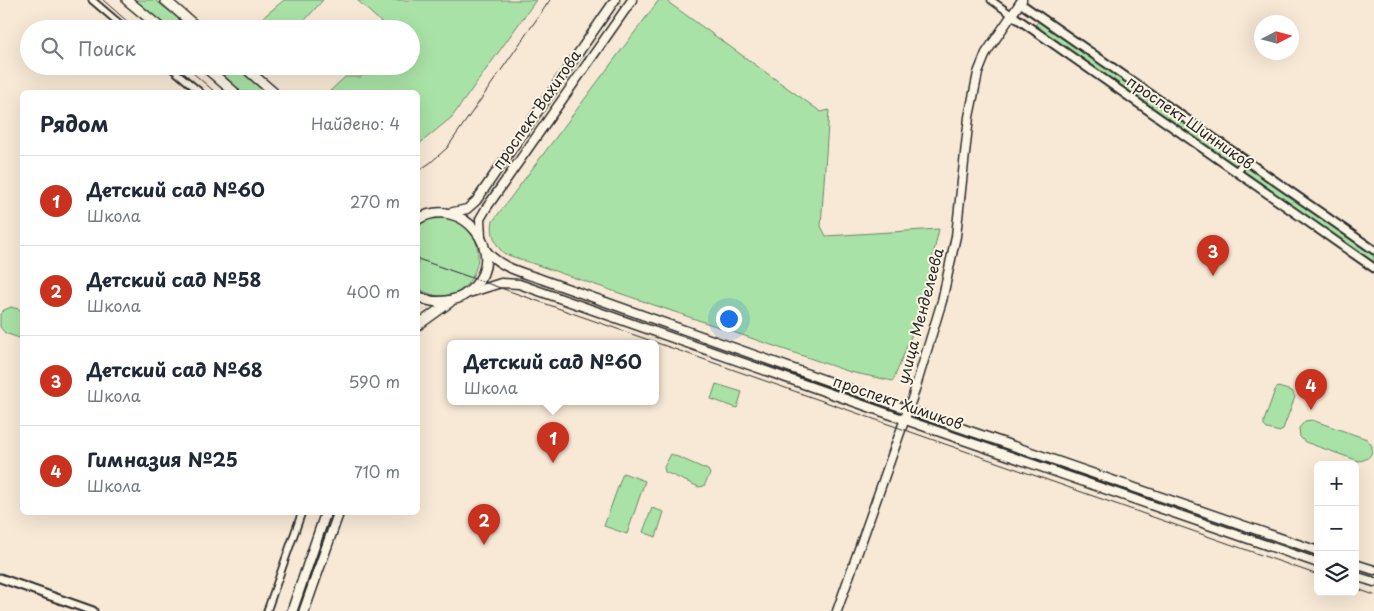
<!DOCTYPE html>
<html lang="ru">
<meta charset="utf-8">
<style>
:root{--surface:#fff;--page:#f2f2f3;--text:#1f2937;--muted:#747a83;--line:#e0e1e3;--accent:#c8321e}
body{margin:0;font-family:"Playpen Sans",sans-serif;background:var(--page);color:var(--text)}
.controls{position:absolute;right:15px;bottom:15px;display:grid;overflow:hidden;border-radius:8px;box-shadow:0 5px 20px #0002}
.controls button{width:45px;height:45px;display:grid;place-items:center;padding:0;border:0;border-bottom:1px solid var(--line);background:var(--surface);color:var(--text);font:25px sans-serif}
.compass{position:absolute;left:1254px;top:15px;width:45px;height:45px;border-radius:50%;background:var(--surface);box-shadow:0 5px 20px #0002;rotate:84deg}
.you{position:absolute;left:728px;top:318px;width:18px;height:18px;margin:-12px;border:4px solid #fff;border-radius:50%;background:#1a73e8;box-shadow:0 0 0 8px #1a73e833}
.badge{display:grid;place-items:center;width:32px;height:32px;border-radius:50%;background:var(--accent);color:#fff;font-size:16px;font-weight:700}
.pin{position:absolute;translate:-50% -41px;filter:drop-shadow(0 1px 2px #0008)}
.pin::after{content:'';position:absolute;top:26px;width:18px;height:15px;background:inherit;clip-path:polygon(0 0,100% 0,50% 100%)}
.popup{position:absolute;left:447px;top:340px;width:212px;height:65px;box-sizing:border-box;display:grid;place-content:center;border-radius:8px;background:var(--surface);filter:drop-shadow(0 1px 4px #0005);font-size:16px;white-space:nowrap;color:var(--muted)}
.popup b{font-size:19px;color:var(--text)}
.popup::after{content:'';position:absolute;left:50%;top:100%;margin-left:-10px;border:10px solid transparent;border-top-color:var(--surface)}
.list{margin:0;padding:0;list-style:none}
h2{display:flex;justify-content:space-between;align-items:center;height:65px;margin:0;padding:0 20px;font-size:21px}
h2 small{font-size:16px;font-weight:400;color:var(--muted)}
.list li{display:grid;grid-template-columns:32px 1fr auto;gap:15px;align-items:center;box-sizing:border-box;height:90px;padding:0 20px;border-top:1px solid var(--line)}
.list b{display:block;font-size:19px;white-space:nowrap}
.list p{margin:0;font-size:16px;white-space:nowrap;color:var(--muted)}
.list em{font-size:16px;font-style:normal;color:var(--muted)}
.icon{flex:none;width:28px;height:28px;fill:none;stroke:currentColor;stroke-width:2;stroke-linecap:round;stroke-linejoin:round}
.map{position:relative;flex:none;width:1374px;height:611px;overflow:hidden}
.search{position:absolute;background:var(--surface);box-shadow:0 5px 20px #0002;left:20px;top:20px;width:400px;height:55px;display:flex;align-items:center;gap:12px;box-sizing:border-box;padding:0 18px;border-radius:28px;color:var(--muted);font-size:19px}
.panel{position:absolute;background:var(--surface);box-shadow:0 5px 20px #0002;left:20px;top:90px;width:400px;height:425px;border-radius:8px}
.map>svg:first-child{display:block}
.green{fill:#a9e2a6;stroke:#6a8668}
.lines{fill:none;stroke-linecap:round;stroke-linejoin:round}
.minor-casing{stroke:#2b2b2b;stroke-width:9}
.tertiary-casing{stroke:#2b2b2b;stroke-width:11}
.secondary-casing{stroke:#2b2b2b;stroke-width:11}
.primary-casing{stroke:#2b2b2b;stroke-width:12}
.minor{stroke:#fcf5e5;stroke-width:5.5}
.tertiary{stroke:#fcf5e5;stroke-width:7}
.secondary{stroke:#fcf5e5;stroke-width:8}
.primary{stroke:#fcf5e5;stroke-width:9}
.tram{stroke:#2b2b2b;stroke-width:1}
.labels{text-anchor:middle;stroke-width:4;stroke-linejoin:round;paint-order:stroke}
.street-label{font-size:15px;fill:#2b2b2b;stroke:#fcf5e5}
</style>
<div class="map">
<svg width="1374" height="611" viewBox="0 0 1374 611">
<rect width="100%" height="100%" fill="#f8e9d6"/>
<filter id="ink" filterUnits="userSpaceOnUse"><feTurbulence type="fractalNoise" baseFrequency=".02" numOctaves="2"/><feDisplacementMap in="SourceGraphic" scale="10" xChannelSelector="R" yChannelSelector="G"/><feConvolveMatrix kernelMatrix="1 2 1 2 8 2 1 2 1" color-interpolation-filters="sRGB"/></filter>
<g filter="url(#ink)">
<path class="green" d="M133,0H155L192,29H171Z
M284,0H323L297,29H249Z
M357,0H536L452,117L418,145V92H329L345,77H361L370,66H411V29H382L384,25Z
M659,0H665L821,112L829,110L821,226L826,236L939,229L920,314L893,381L850,372L505,254C496,248 490,232 493,221Z
M1039,20L1237,159L1239,162L1237,167H1236L1034,27Z
M215,66H237L267,92H241Z
M1245,167H1250L1374,253V265L1243,173V169Z
M435,218C509,216 477,326 418,288V226L428,220Z
M11,307L22,310V339L5,333L0,327V314L4,310Z
M716,384L742,392L737,408L711,399Z
M1278,387L1292,391L1295,397L1283,429L1280,432L1267,429L1264,426V421L1275,390Z
M1312,420L1367,439L1372,446C1373,455 1368,460 1359,461L1305,442L1300,437L1299,428L1305,421Z
M974,437L1318,555V558L973,439Z
M671,454L708,470L710,474L704,486L699,487L665,472L664,467Z
M623,473L645,481L627,534L604,526Z
M652,508L664,512L656,537L643,532Z
M329,513H333L299,611H295Z"/>
<g class="lines">
<g class="minor-casing">
<path id="minor" d="M92,0L126,29
M991,0L1012,15
M169,66L200,92
M267,611L302,512"/>
</g>
<g class="tertiary-casing">
<path id="tertiary" d="M1020,3L1374,250
M1012,15L1374,268
M1237,172L1245,160
M0,578L93,611"/>
</g>
<g class="secondary-casing">
<path id="secondary" d="M449,213L467,209L476,201L615,0
M481,237L480,219L487,207L632,0
M485,249C498,267 521,272 541,279L909,410L1318,551
M469,293L501,283L519,284L917,424L1318,563
M1355,564L1374,570
M1355,576L1374,582
M837,611L913,396L942,301L956,236L969,117L978,73L986,53L1022,0"/>
</g>
<g class="primary-casing">
<path id="primary" d="M127,0L162,29
M165,0L199,29
M204,66L234,92
M243,66L273,92
M418,219C462,194 508,251 474,287C467,294 460,299 451,300C439,303 428,302 418,296
M418,325L450,302
M292,611L326,512
M304,611L339,512"/>
</g>
<use href="#minor" class="minor"/>
<use href="#tertiary" class="tertiary"/>
<use href="#secondary" class="secondary"/>
<use href="#primary" class="primary"/>
<path class="tram" d="M103,0L136,29
M185,66L215,92
M418,171L430,163L447,148L550,0
M418,259L1318,575
M1355,588L1374,595"/>
</g>
</g>
<g class="labels">
<g class="street-label">
<text transform="translate(537 110) rotate(-55)" y="5">проспект Вахитова</text>
<text transform="translate(1190 123) rotate(35)" y="5">проспект Шинников</text>
<text transform="translate(921 316) rotate(-75)" y="5">улица Менделеева</text>
<text transform="translate(898 403) rotate(19)" y="5">проспект Химиков</text>
</g>
</g>
</svg>
<div class="controls">
<button>+</button>
<button>−</button>
<button><svg class="icon" aria-label="layers" viewBox="0 0 24 24"><path d="M12 4l9 5-9 5-9-5zM3 14l9 5 9-5"/></svg></button>
</div>
<svg class="compass" viewBox="-18 -18 36 36"><path d="M0-13l5 13h-10z" fill="#e53935"/><path d="M0 13l5-13h-10z" fill="#747a83"/></svg>
<div class="you"></div>
<div class="pin badge" style="left:553px;top:463px">1</div>
<div class="popup"><b>Детский сад №60</b>Школа</div>
<div class="pin badge" style="left:484px;top:545px">2</div>
<div class="pin badge" style="left:1213px;top:276px">3</div>
<div class="pin badge" style="left:1311px;top:410px">4</div>
<div class="search"><svg class="icon" aria-label="search" viewBox="0 0 24 24"><circle cx="10" cy="10" r="6"/><path d="M15 15l6 6"/></svg>Поиск</div>
<section class="panel">
<h2>Рядом<small>Найдено: 4</small></h2>
<ul class="list">
<li><span class="badge">1</span><div><b>Детский сад №60</b><p>Школа</p></div><em>270 m</em></li>
<li><span class="badge">2</span><div><b>Детский сад №58</b><p>Школа</p></div><em>400 m</em></li>
<li><span class="badge">3</span><div><b>Детский сад №68</b><p>Школа</p></div><em>590 m</em></li>
<li><span class="badge">4</span><div><b>Гимназия №25</b><p>Школа</p></div><em>710 m</em></li>
</ul>
</section>
</div>
